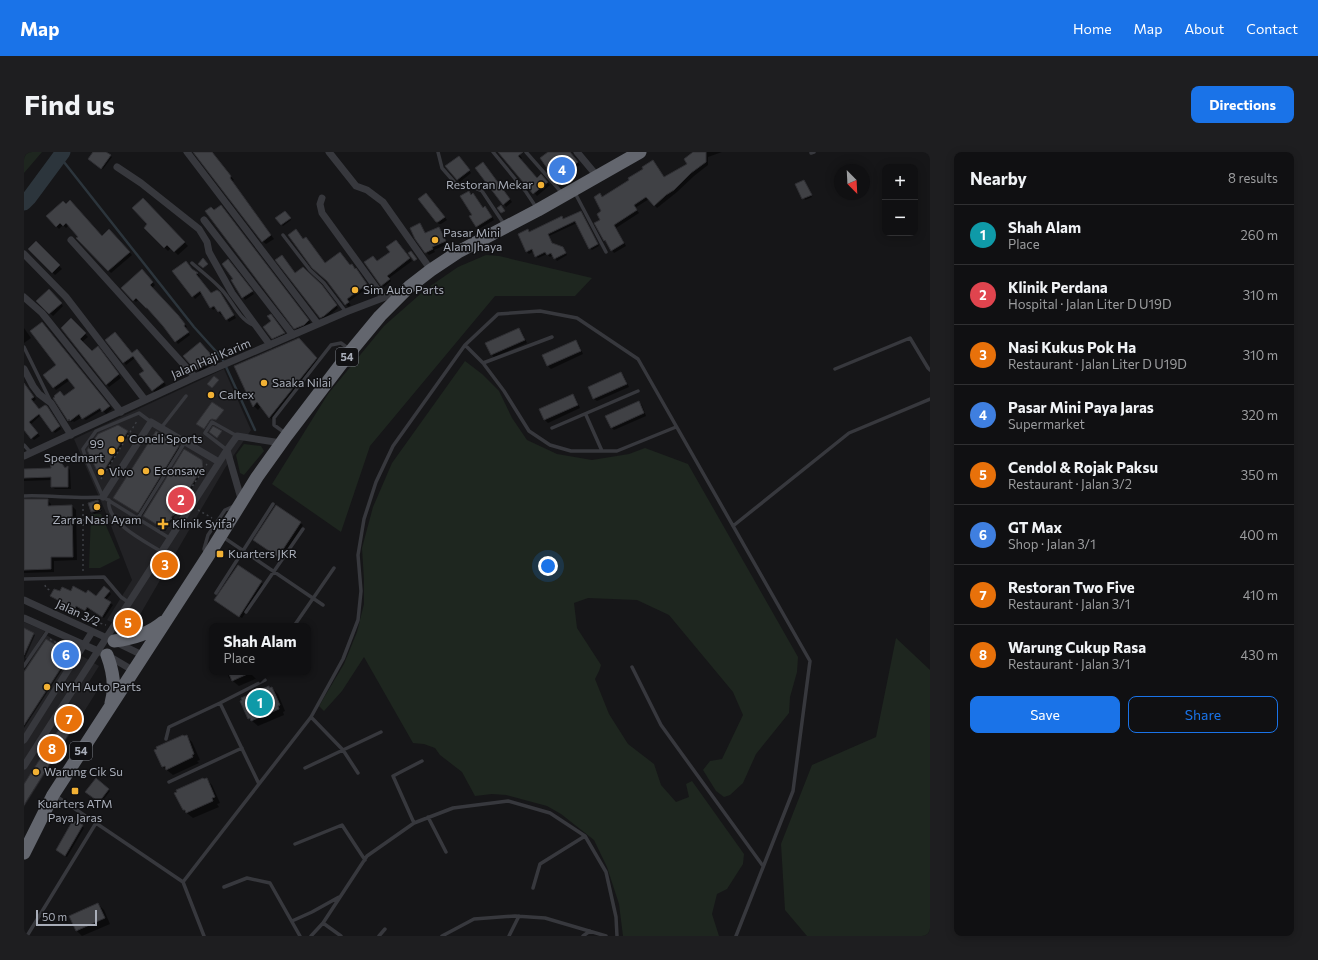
<!DOCTYPE html>
<meta charset="utf-8">
<style>
:root{--surface:#101012;--page:#1e1e20;--text:#f1f3f6;--muted:#9c9d9f;--line:#303032;--accent:#1a73e8}
body{margin:0;font-family:Commissioner,sans-serif;background:var(--page);color:var(--text)}
.controls{position:absolute;right:12px;top:12px;display:grid;overflow:hidden;border-radius:8px;box-shadow:0 2px 10px #0003}
.controls button{width:36px;height:36px;display:grid;place-items:center;padding:0;border:0;border-bottom:1px solid var(--line);background:var(--surface);color:var(--text);font:20px sans-serif}
.compass{position:absolute;left:810px;top:12px;width:36px;height:36px;border-radius:50%;background:var(--surface);box-shadow:0 2px 10px #0003;rotate:156deg}
.scale{position:absolute;left:12px;bottom:10px;width:61px;box-sizing:border-box;padding-left:4px;border:2px solid #a8adb8;border-top:0;font-size:11px;line-height:14px;white-space:nowrap;color:#a8adb8;-webkit-text-stroke:3px #111113;paint-order:stroke}
.you{position:absolute;left:524px;top:414px;width:14px;height:14px;margin:-10px;border:3px solid #fff;border-radius:50%;background:#1a73e8;box-shadow:0 0 0 6px #1a73e833}
.badge{display:grid;place-items:center;width:26px;height:26px;border-radius:50%;background:var(--accent);color:#fff;font-size:13px;font-weight:700}
.pin{position:absolute;translate:-50% -50%;border:2px solid #fff;box-shadow:0 1px 4px #0006}
.popup{position:absolute;left:185px;top:471px;width:102px;height:52px;box-sizing:border-box;display:grid;place-content:center;border-radius:8px;background:var(--surface);filter:drop-shadow(0 1px 3px #0005);font-size:13px;white-space:nowrap;color:var(--muted)}
.popup b{font-size:15px;color:var(--text)}
.popup::after{content:'';position:absolute;left:50%;top:100%;margin-left:-8px;border:8px solid transparent;border-top-color:var(--surface)}
.list{margin:0;padding:0;list-style:none}
h2{display:flex;justify-content:space-between;align-items:center;height:52px;margin:0;padding:0 16px;font-size:17px}
h2 small{font-size:13px;font-weight:400;color:var(--muted)}
.list li{display:grid;grid-template-columns:26px 1fr auto;gap:12px;align-items:center;box-sizing:border-box;height:60px;padding:0 16px;border-top:1px solid var(--line)}
.list b{display:block;font-size:15px;white-space:nowrap}
.list p{margin:0;font-size:13px;white-space:nowrap;color:var(--muted)}
.list em{font-size:13px;font-style:normal;color:var(--muted)}
.actions{display:flex;gap:8px;padding:12px 16px}
.actions a{flex:1;padding:9px 0;border:1px solid var(--accent);border-radius:8px;text-align:center;font-size:14px;color:var(--accent)}
.actions .main{background:var(--accent);color:#fff}
.map{position:relative;flex:none;width:906px;height:784px;overflow:hidden;border-radius:8px}
header{display:flex;align-items:center;gap:24px;box-sizing:border-box;height:56px;padding:0 20px;background:var(--accent);color:#fff}
header strong{font-size:19px}
nav{display:flex;gap:22px;margin-inline-start:auto;font-size:14px}
.intro{display:flex;align-items:center;justify-content:space-between;box-sizing:border-box;height:96px;padding:0 24px}
h1{margin:0;font-size:28px}
.button{padding:10px 18px;border-radius:8px;background:var(--accent);color:#fff;font-size:14px;font-weight:700}
main{display:flex;gap:24px;padding:0 24px}
aside{flex:1;background:var(--surface);border-radius:8px;box-shadow:0 2px 10px #0003}
.map>svg:first-child{display:block}
.built{fill:#222225}
.green{fill:#1e261f}
.shadow{fill:#0007}
.lines{fill:none;stroke-linecap:round;stroke-linejoin:round}
.stream{stroke:#2c353c;stroke-width:2.5}
.river{stroke:#2c353c;stroke-width:15}
.building{fill:#404145;stroke:#303034}
.path{stroke:#3d3f44;stroke-width:1.5;stroke-dasharray:2 3;stroke-linecap:butt}
.lane{stroke:#37383d;stroke-width:3.5}
.street{stroke:#37383d;stroke-width:7}
.highway{stroke:#63666e;stroke-width:13}
.poi-dot{fill:#f2b134;stroke:#111113;stroke-width:1.5}
.labels{text-anchor:middle;stroke-width:3;stroke-linejoin:round;paint-order:stroke}
.shield{fill:#111113;stroke:#7b7e86;stroke-width:1}
.shield-label{font-size:11px;font-weight:bold;fill:#a8adb8}
.poi-label{font-size:12px;fill:#a8adb8;stroke:#111113;text-anchor:start}
.street-label{font-size:12px;fill:#a8adb8;stroke:#111113}
</style>
<header>
<strong>Map</strong>
<nav><a>Home</a><a>Map</a><a>About</a><a>Contact</a></nav>
</header>
<div class="intro"><h1>Find us</h1><a class="button">Directions</a></div>
<main>
<div class="map">
<svg width="906" height="784" viewBox="0 0 906 784">
<rect width="100%" height="100%" fill="#161618"/>
<path class="built" d="M200,217L227,278L201,316L110,473L97,475L83,468L108,428L82,361L50,287Z
M0,470L21,479L3,507L0,505Z
M22,483L75,514L63,533L73,539L0,655V519Z"/>
<path class="green" d="M0,0H18L0,21Z
M462,103L475,104L568,126L551,144H471L346,294L317,380L248,332L304,242L360,174L402,137L434,115Z
M441,209L458,222L475,239L488,266L503,288L533,302L568,308L605,302L621,296L664,312L774,505L773,520L766,545L765,561L732,602L719,631L706,643L700,645L692,639L679,618L686,609L698,607L719,563L709,540L645,463L613,448L564,446L550,451L553,476L577,513L575,519L571,527L585,562L604,592L630,612L637,633L652,650L665,645L662,632L668,629L720,702L719,712L703,737L693,742L688,762L695,784H599L595,752L583,715L570,688L537,662L523,654L482,643L468,642L451,644L438,620L416,603L411,596L400,592L389,591L340,505L318,539L300,559L295,554L320,512L333,480L340,452V428L338,396L349,355L368,311Z
M220,292L237,294L240,299L220,323L216,321L212,303Z
M67,362H77L96,406L76,416H65Z
M872,486L906,518V784H783L761,758L757,692L788,613L852,585Z"/>
<path class="shadow" d="M71,0H81L88,5L79,17L67,9Z
M171,0H187L210,28L208,29L250,87L242,92L238,89Z
M475,0H493L498,6L496,8L513,27L517,23L526,33L513,44Z
M525,0H546L556,13L535,29L523,17Z
M668,0H698L684,5V13L670,24L653,40L633,56L625,47L611,56L615,61L592,76L602,94L590,101L581,88L572,71L577,69L579,60L576,42L579,45L606,28L629,9L641,26L664,12Z
M437,8L447,21L436,30L433,27Z
M461,14L488,50L482,55L480,52Z
M780,29L788,45L781,48L773,32Z
M445,40L452,45L459,57L461,56L464,58L470,68L455,77L453,74Z
M405,45L423,68L417,72H415L412,69Z
M119,47L164,94L154,103L147,96L144,99L121,76L124,72Z
M39,51L78,85L85,78L108,103L87,121L54,86L56,85L45,73L42,76L39,73L35,77L23,64Z
M199,57L287,171L282,175L274,179L271,176Z
M263,62L267,68L259,74L257,72Z
M558,62L575,94L568,98L566,96L553,71L525,84L529,93L538,96L543,103L533,109L529,103L526,105L523,102L514,106L510,99L505,102L503,100L495,83L504,78L506,80L537,65L539,67Z
M396,72L402,82L415,76L418,79L424,92L410,98L411,100L405,103L402,100Z
M280,88L302,112L326,114L334,120L345,135L324,150L327,153L324,155L304,129Z
M12,90L38,117L31,123L5,97Z
M375,91L388,109L365,126L367,129L360,135L358,133L353,110L367,100Z
M206,111L230,142L221,148L208,129L211,127Z
M118,118L131,133L128,136L156,166L163,175L161,176L166,183L154,192L140,173L115,147L112,150L98,136Z
M169,118L176,124L174,126L187,142L198,144L212,166L205,170L199,161L197,163L192,156L189,158L187,155L178,141L171,147L169,144Z
M271,122L300,137L314,156L307,162L299,168Z
M25,139L39,154L29,164L13,149Z
M248,165L261,182L250,187L248,186Z
M47,168L64,185L58,190L68,200L76,198L97,226L85,235L38,176Z
M21,173L88,257L82,262L78,258L62,268L60,267L80,254L79,253L50,270L49,269L47,270L45,268L31,247L40,245L52,236L46,228L32,238L20,223L34,214Z
M0,176L7,186L0,191Z
M495,177L498,180L503,191L470,205L468,203Z
M83,188L108,202L113,198L142,233L131,241L129,238L121,219L111,206L102,213Z
M552,189L554,191L559,202L527,217L524,214L519,203Z
M279,191L296,210L249,269L237,254L234,258L230,254L211,214Z
M178,194L191,209L176,221L161,204Z
M597,222L600,224L605,235L573,249L570,247L565,236Z
M0,232L12,247L9,250L15,258H25L37,277L31,281L17,263L6,273L16,284L10,288L8,286L0,276Z
M548,243L551,245L556,256L524,271L521,268L516,257Z
M615,251L618,253L622,264L590,278L588,276L583,265Z
M94,274L105,282L78,326L64,298Z
M154,294L157,298L118,364L94,349L90,346Z
M177,309L179,311L180,317L142,378L122,365Z
M44,316L46,318L47,337H31L28,335V328L0,329V318L42,317Z
M0,348H23L27,352V355L48,354L52,358L53,408L30,409V420L0,421Z
M74,350L78,359L70,362L66,352Z
M253,355L279,373L257,407L231,388Z
M237,430L240,433L218,466L194,450Z
M47,440L73,445L85,440L87,442L82,448L89,453L80,466L66,457L63,461L55,456L53,458L27,444L36,441Z
M0,477L11,483L1,506L0,505Z
M45,502L47,504L0,576V523Z
M203,520H239L241,523L215,534L205,526Z
M244,535L246,537L248,536L254,542L261,559L259,560L260,563L234,574L225,566Z
M44,564L53,570L2,650L0,648V633Z
M162,584L168,590L176,608L173,609L175,611L149,623L139,615L132,598Z
M182,627L188,633L196,651L193,652L195,655L169,666L159,658Z
M84,637L86,639L77,651L64,642Z
M58,674L60,676L43,705L35,700L33,698Z
M74,752L80,758L86,772L58,784L52,778Z"/>
<g class="lines">
<path class="stream" d="M36,5L170,175L198,206L231,278"/>
<path class="river" d="M0,51L5,46L39,0"/>
</g>
<path class="building" d="M69,0H82L87,3L77,17L64,7Z
M169,0H188L207,24L206,26L247,83L238,90Z
M474,0H499L494,4L513,26L517,22L524,30L509,42Z
M524,0H546L554,10L531,27L522,17L523,16L516,6Z
M669,0H682V10L667,21L650,38L642,43L630,54L622,45L610,53L613,58L590,73L600,91L587,99L581,88L580,89L570,71L576,68L573,62L577,59L570,45L576,41L578,45L605,28L604,26L619,17L618,15L629,8L640,25L663,12L660,7Z
M435,4L446,18L433,28L421,14Z
M459,10L486,47L479,53L451,16Z
M780,28L788,43L778,47L771,32Z
M445,39L447,43L449,41L459,56L461,54L468,65L452,75L445,64L448,63L436,44Z
M402,41L421,65L414,70H412L394,47Z
M119,46L161,90L150,100L143,93L140,96L120,76L123,72L108,56Z
M46,48L78,84L85,77L106,100L84,119L52,86L54,85L42,71L39,74L36,71L32,75L22,64L39,49L42,52Z
M197,53L285,168L280,173L270,177L181,59L187,55L190,58Z
M477,53L481,59L477,61L473,56Z
M261,59L267,66L257,73L251,66Z
M557,59L574,92L565,97L551,69L524,82L528,91L539,95L542,101L530,107L527,101L523,103L521,100L511,105L508,97L502,100L494,82L504,77L505,80L538,64L539,67Z
M396,71L401,81L415,75L422,89L408,95L409,97L401,101L391,87L386,76Z
M272,77L279,87L282,85L301,111L316,100L326,113L328,112L331,117L332,116L343,132L323,147L325,150L321,153L303,129L288,116L264,83Z
M372,88L386,106L363,124L366,127L357,134L340,110L349,104L353,109L366,100L362,95Z
M12,89L36,113L28,121L4,97Z
M387,99L393,107L390,109L384,101Z
M258,103L271,121L279,115L298,133L313,153L300,164L296,166L251,108Z
M179,106L184,112L179,116L174,112Z
M204,107L229,139L218,146L207,128L209,127L198,112Z
M162,109L168,117L174,121L172,122L187,141L193,138L196,140L210,163L202,168L196,159L194,160L190,154L186,156L176,139L168,145L148,119Z
M118,117L129,130L126,133L154,163L161,172L160,174L165,180L151,190L139,174L123,156H122L112,146L109,149L97,136Z
M25,137L38,151L25,162L12,149Z
M247,162L261,181L248,187L239,175L247,169L243,164Z
M47,166L62,181L56,187L68,199L74,194L95,222L82,233L37,176Z
M18,170L86,254L78,260L76,256L58,267L55,262L46,269L45,267L44,269L29,246L31,245L30,244L36,239L40,244L51,236L43,226L29,236L19,223L32,213L6,179Z
M495,176L501,188L467,203L461,191Z
M91,180L108,201L113,197L140,230L128,239L115,222L120,219L109,204L99,211L81,188Z
M275,186L293,206L245,266L233,250L229,255L210,214Z
M552,188L557,199L523,214L518,203Z
M176,190L190,206L172,219L159,204Z
M597,220L603,232L569,247L564,235Z
M190,224L195,228L188,236L183,232Z
M0,231L10,245L7,247L15,257L21,253L23,254L36,274L28,280L15,262L5,270L14,281L7,287L0,278Z
M549,242L554,253L520,268L515,257Z
M615,249L620,261L587,276L581,264Z
M188,250L200,258L192,268L188,267L186,268L180,277L172,272Z
M94,273L104,279L76,325L63,298L74,282Z
M189,274L198,279L193,286L185,280Z
M132,279L155,294L114,361L112,360L89,346Z
M160,297L178,308L179,315L140,377L119,364Z
M26,309H36L41,316L44,314V335H27V325L0,326V317L27,316Z
M0,347H24V354L48,353L49,405H27V417L0,418Z
M74,348L77,358L67,360L64,351Z
M252,353L277,370L254,405L229,388Z
M214,413L238,429L215,465L190,448Z
M49,434L62,441L64,438L72,444L80,434L86,439L80,446L87,450L78,465L63,455L61,459L52,454L51,457L26,444L30,437L36,439L38,435L47,439Z
M0,476L10,481L0,503Z
M22,487L46,502L0,573V520Z
M204,520H228L208,529Z
M245,534V536L248,535L256,553L254,554L255,557L227,569L226,566L224,567L216,549L218,548L217,546Z
M44,563L53,569L0,653V632Z
M159,583L160,584L163,583L170,602L168,603L169,605L142,618L141,614L138,615L130,598L133,597L132,595Z
M72,626L85,637L75,650L61,640Z
M179,626L180,627L183,626L191,645L188,646L189,649L162,661L161,658H159L150,641L153,640L152,638Z
M49,668L59,673L41,704L32,698Z
M74,751L81,766L52,779L45,764Z"/>
<g class="lines">
<path class="path" d="M77,327L113,269
M59,352V420
M174,358L188,366
M141,376L183,312
M21,433L22,436L27,439
M62,467L82,473
M26,487L47,500"/>
<path class="lane" d="M414,0L418,16L432,32L439,35H448L458,39L480,72
M469,0L502,40L512,55
M502,0L538,41
M787,1L790,0
M551,41L582,100
M259,83L286,118L300,131L322,160
M168,111C178,120 189,128 198,138C209,150 214,166 229,173
M441,193L459,211L480,239L505,279L526,293L547,299H593L652,275
M0,195L26,248
M459,211L528,185
M811,217L886,186L904,216L906,218
M562,263L578,299
M127,270L115,261L72,279L59,297L62,307L79,345L147,387
M137,276L162,244
M528,276L614,239
M261,281L250,273V266L307,193L317,191L325,197
M0,293L7,301
M203,298L181,281L188,270L213,284
M0,344C26,343 53,347 79,345
M85,348C81,370 122,390 138,400
M114,366L161,290
M709,374L825,281L906,247
M199,385L299,453
M182,402L180,397L184,383L201,358L210,354
M0,427L80,425L97,445L104,450
M192,441L249,352
M222,460L279,377
M270,474L310,416
M0,514L25,477
M608,515L637,573L739,714
M196,551L235,632
M287,565L319,598L357,580
M142,587L145,575L196,551L241,528
M281,616L319,598L334,621
M145,630L218,596
M32,644L159,730L180,784
M404,665L422,700
M390,671L369,624L398,609
M271,692L318,673L341,708
M159,730L287,565L319,507L334,468L337,439L334,403L340,367L352,330L369,294L441,193L474,162L516,159L553,166L614,207L786,509L769,639L712,784
M200,735L223,726L246,731L276,784
M509,736L516,712L561,684
M268,769L288,760L315,745
M299,771L317,784
M3,784L72,671
M287,784L299,771L343,704L390,671L429,656L484,649L526,661L561,684L582,720L592,765L593,784
M355,784L361,777
M418,784L450,767L491,764L521,766L582,784
M485,784L495,764
M559,784L566,779"/>
<path class="street" d="M163,0L294,172
M305,0L332,34L343,38L359,50L407,118
M553,0L573,24
M93,15L117,31L175,77L183,90L185,100L190,109L208,141L246,193
M298,46L296,52L298,61L359,145
M180,68L269,183
M47,88L171,225
M0,102L42,145L121,248
M0,145L18,161L97,260
M0,217L9,234L15,242L27,251L47,283
M0,304L171,225L322,160L377,139
M79,345L127,270L195,310
M218,350L203,298L213,284L257,291
M0,448C40,467 81,484 120,504
M0,466L83,503L110,519
M0,588L68,480
M0,614L203,298"/>
<path class="highway" d="M90,489C108,487 125,482 139,470
M83,503C89,519 92,534 87,551
M0,701L29,643L184,404L233,325L263,283L327,199L356,164L385,135L407,118L434,100L514,58L616,0"/>
</g>
<g class="poi-dot">
<circle cx="517" cy="33" r="4"/>
<circle cx="411" cy="88" r="4"/>
<circle cx="331" cy="138" r="4"/>
<circle cx="240" cy="231" r="4"/>
<circle cx="187" cy="243" r="4"/>
<circle cx="97" cy="287" r="4"/>
<circle cx="88" cy="299" r="4"/>
<circle cx="122" cy="319" r="4"/>
<circle cx="77" cy="320" r="4"/>
<circle cx="73" cy="355" r="4"/>
<path d="M137 366h4v4h4v4h-4v4h-4v-4h-4v-4h4z"/>
<rect x="192" y="398" width="8" height="8" rx="2"/>
<circle cx="23" cy="535" r="4"/>
<circle cx="12" cy="620" r="4"/>
<rect x="47" y="635" width="8" height="8" rx="2"/>
</g>
<g class="labels">
<g class="shield">
<rect x="312" y="196" width="22" height="18" rx="3"/>
<rect x="46" y="590" width="22" height="18" rx="3"/>
</g>
<g class="shield-label">
<text x="323" y="209">54</text>
<text x="57" y="603">54</text>
</g>
<g class="poi-label">
<text x="509" y="37" text-anchor="end">Restoran Mekar</text>
<text x="419" y="85">Pasar Mini<tspan x="419" dy="14">Alam Jhaya</tspan></text>
<text x="339" y="142">Sim Auto Parts</text>
<text x="248" y="235">Saaka Nilai</text>
<text x="195" y="247">Caltex</text>
<text x="105" y="291">Coneli Sports</text>
<text x="80" y="296" text-anchor="end">99<tspan x="80" dy="14">Speedmart</tspan></text>
<text x="130" y="323">Econsave</text>
<text x="85" y="324">Vivo</text>
<text x="73" y="372" text-anchor="middle">Zarra Nasi Ayam</text>
<text x="148" y="376">Klinik Syifa’</text>
<text x="204" y="406">Kuarters JKR</text>
<text x="31" y="539">NYH Auto Parts</text>
<text x="20" y="624">Warung Cik Su</text>
<text x="51" y="656" text-anchor="middle">Kuarters ATM<tspan x="51" dy="14">Paya Jaras</tspan></text>
</g>
<g class="street-label">
<text transform="translate(187 207) rotate(-23)" y="4">Jalan Haji Karim</text>
<text transform="translate(54 461) rotate(25)" y="4">Jalan 3/2</text>
</g>
</g>
</svg>
<div class="controls">
<button>+</button>
<button>−</button>
</div>
<svg class="compass" viewBox="-18 -18 36 36"><path d="M0-13l5 13h-10z" fill="#e53935"/><path d="M0 13l5-13h-10z" fill="#9c9d9f"/></svg>
<div class="scale">50 m</div>
<div class="you"></div>
<div class="pin badge" style="left:236px;top:551px;background:#0f9aa8">1</div>
<div class="popup"><b>Shah Alam</b>Place</div>
<div class="pin badge" style="left:157px;top:348px;background:#e0444e">2</div>
<div class="pin badge" style="left:141px;top:413px;background:#e8710a">3</div>
<div class="pin badge" style="left:538px;top:18px;background:#3f7fe0">4</div>
<div class="pin badge" style="left:104px;top:471px;background:#e8710a">5</div>
<div class="pin badge" style="left:42px;top:503px;background:#3f7fe0">6</div>
<div class="pin badge" style="left:45px;top:567px;background:#e8710a">7</div>
<div class="pin badge" style="left:28px;top:597px;background:#e8710a">8</div>
</div>
<aside>
<h2>Nearby<small>8 results</small></h2>
<ul class="list">
<li><span class="badge" style="background:#0f9aa8">1</span><div><b>Shah Alam</b><p>Place</p></div><em>260 m</em></li>
<li><span class="badge" style="background:#e0444e">2</span><div><b>Klinik Perdana</b><p>Hospital · Jalan Liter D U19D</p></div><em>310 m</em></li>
<li><span class="badge" style="background:#e8710a">3</span><div><b>Nasi Kukus Pok Ha</b><p>Restaurant · Jalan Liter D U19D</p></div><em>310 m</em></li>
<li><span class="badge" style="background:#3f7fe0">4</span><div><b>Pasar Mini Paya Jaras</b><p>Supermarket</p></div><em>320 m</em></li>
<li><span class="badge" style="background:#e8710a">5</span><div><b>Cendol &amp; Rojak Paksu</b><p>Restaurant · Jalan 3/2</p></div><em>350 m</em></li>
<li><span class="badge" style="background:#3f7fe0">6</span><div><b>GT Max</b><p>Shop · Jalan 3/1</p></div><em>400 m</em></li>
<li><span class="badge" style="background:#e8710a">7</span><div><b>Restoran Two Five</b><p>Restaurant · Jalan 3/1</p></div><em>410 m</em></li>
<li><span class="badge" style="background:#e8710a">8</span><div><b>Warung Cukup Rasa</b><p>Restaurant · Jalan 3/1</p></div><em>430 m</em></li>
</ul>
<div class="actions"><a class="main">Save</a><a>Share</a></div>
</aside>
</main>
